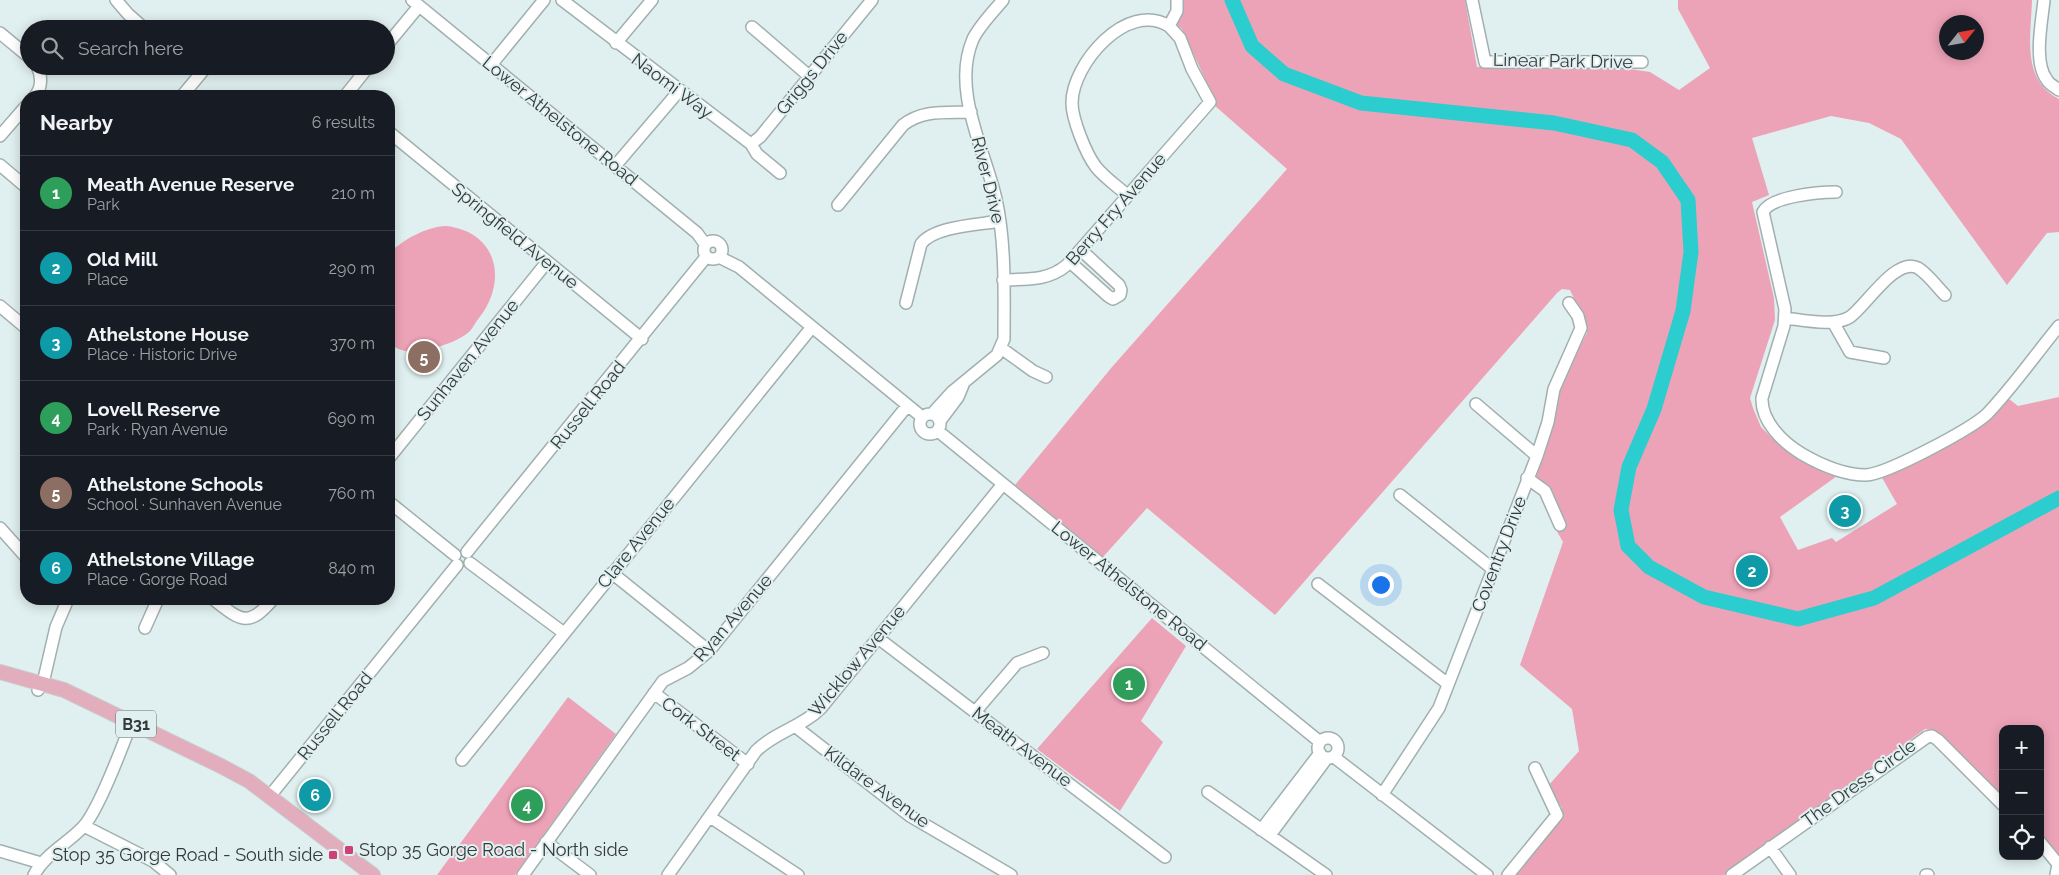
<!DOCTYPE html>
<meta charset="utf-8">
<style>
:root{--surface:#171b24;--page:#242831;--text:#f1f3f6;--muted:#9ea1a6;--line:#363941;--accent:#cc4176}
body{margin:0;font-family:Raleway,sans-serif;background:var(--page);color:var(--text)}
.controls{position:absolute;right:15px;bottom:15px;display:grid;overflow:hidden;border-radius:10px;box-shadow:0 2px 12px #0003}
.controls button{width:45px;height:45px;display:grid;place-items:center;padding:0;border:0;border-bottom:1px solid var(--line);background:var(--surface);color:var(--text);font:25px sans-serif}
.compass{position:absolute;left:1939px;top:15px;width:45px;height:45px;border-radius:50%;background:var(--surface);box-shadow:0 2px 12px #0003;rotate:59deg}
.you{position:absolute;left:1380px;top:584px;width:18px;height:18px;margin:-12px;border:4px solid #fff;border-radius:50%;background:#1a73e8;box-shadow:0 0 0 8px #1a73e833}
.badge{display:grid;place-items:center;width:32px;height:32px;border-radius:50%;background:var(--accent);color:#fff;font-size:16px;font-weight:700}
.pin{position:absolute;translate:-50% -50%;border:2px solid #fff;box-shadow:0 1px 5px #0006}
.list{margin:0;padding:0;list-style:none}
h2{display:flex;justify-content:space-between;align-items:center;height:65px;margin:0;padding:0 20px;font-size:21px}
h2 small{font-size:16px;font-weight:400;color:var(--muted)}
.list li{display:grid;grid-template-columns:32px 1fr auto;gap:15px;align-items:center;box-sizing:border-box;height:75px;padding:0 20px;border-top:1px solid var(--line)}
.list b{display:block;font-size:19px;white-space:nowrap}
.list p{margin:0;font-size:16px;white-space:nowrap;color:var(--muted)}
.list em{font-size:16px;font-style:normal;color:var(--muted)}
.icon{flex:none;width:28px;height:28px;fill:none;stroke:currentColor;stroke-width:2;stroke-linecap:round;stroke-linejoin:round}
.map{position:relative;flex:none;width:2059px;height:875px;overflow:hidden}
.search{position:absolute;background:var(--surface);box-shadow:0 2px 12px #0003;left:20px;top:20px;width:375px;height:55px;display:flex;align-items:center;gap:12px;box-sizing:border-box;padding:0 18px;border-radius:28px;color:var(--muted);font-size:19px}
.panel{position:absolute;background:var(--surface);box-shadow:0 2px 12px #0003;left:20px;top:90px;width:375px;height:515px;border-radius:20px}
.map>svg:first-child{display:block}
.green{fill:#eda3b7;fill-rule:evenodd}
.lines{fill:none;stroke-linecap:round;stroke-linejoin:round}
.river{stroke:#2bcdcf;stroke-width:15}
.minor-casing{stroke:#a1b0af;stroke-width:14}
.major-casing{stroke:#cacccc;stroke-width:16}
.minor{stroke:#fff;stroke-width:11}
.major{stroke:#e2adbd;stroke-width:14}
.poi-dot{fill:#cc4176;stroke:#e0efef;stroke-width:2}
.labels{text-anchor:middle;stroke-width:4;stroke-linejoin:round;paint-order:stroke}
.shield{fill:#e0efef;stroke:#687070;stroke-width:1}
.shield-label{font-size:16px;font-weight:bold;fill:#343a3a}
.street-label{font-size:18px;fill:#343a3a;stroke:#e0efef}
.poi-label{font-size:18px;fill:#343a3a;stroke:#e0efef;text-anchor:start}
</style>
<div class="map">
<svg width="2059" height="875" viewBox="0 0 2059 875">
<rect width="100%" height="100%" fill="#e0efef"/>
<path class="green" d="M1181,0H1465L1477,67L1623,68L1650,72L1679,90L1710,68L1678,9V0H2032C2031,36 2021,80 2059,99V232L2047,233L2007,285L1901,139L1869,123L1831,116L1752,138L1769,195L1752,202L1774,298L1775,320L1750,398L1753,408L1761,427L1777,443L1806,462L1837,476L1780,517L1798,550L1832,538L1836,542L1897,504L1880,474L1942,444L2004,395L2018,406L2059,397V857L2040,838V729H2003V800L1934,731L1925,729L1724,875H1514L1559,820L1562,808L1548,786L1579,751L1572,709L1520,665L1563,542L1555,528L1562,524L1553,492L1535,478L1559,386L1587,333L1580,311L1570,290L1562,289L1557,293L1275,615L1147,508L1103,557L1015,485L1112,367L1287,169L1214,105L1212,94L1182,29L1176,24ZM1946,22H1976V52H1946Z
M446,226C498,232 508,281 479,318C475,322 474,327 470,331C459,341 446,344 432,349C418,353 401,354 389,343V253C405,239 425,227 446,226Z
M1152,618L1186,646L1141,721L1163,742L1120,811L1037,749Z
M568,697L616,734L515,875H437Z"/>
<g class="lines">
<path class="river" d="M1232,0L1252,46L1284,74L1361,103L1554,123L1632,140L1662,162L1688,200L1691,252L1683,311L1654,409L1629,467L1621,510L1628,546L1649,567L1704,597L1798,619L1874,598L2059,498"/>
<g class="minor-casing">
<path id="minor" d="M116,0L128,14L145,29
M412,0L697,233L705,244
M562,0L751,144L757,154L780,173
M1472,0L1485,62H1642
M2044,0C2042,21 2033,62 2047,80C2049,84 2055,87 2059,90
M752,27L809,76
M0,33L29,57
M616,43L652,0
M386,46L419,6
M491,65L544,0
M35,96C42,88 42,76 37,66
M182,96L207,66
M345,96L369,66
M389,132L642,339
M0,136L26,106
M751,144L760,137L872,0
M0,165L26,187
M615,166L679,91
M1836,192C1820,192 1771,196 1763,212L1785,309L1784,326L1762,398C1761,421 1782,442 1802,454C1821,465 1843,475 1866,475C1887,474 1971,429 1987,414C2013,387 2035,355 2059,326
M1127,195C1117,186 1105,178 1096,167C1086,154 1072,119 1072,103C1072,64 1127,0 1169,26
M838,205L903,125C923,109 947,113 971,112
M704 250a9 9 0 1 1 18 0a9 9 0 1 1-18 0Z
M719,257L739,267L922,417
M1070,262L1108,296L1113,299L1120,295L1121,290L1119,285L1081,250
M1003,280C1027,279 1048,281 1067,265L1210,102L1192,69L1180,38L1169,26L1177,11V0
M906,303L921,244C934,226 978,225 1000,221
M0,306L26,328
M1785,318C1803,320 1834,327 1850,317C1866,306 1896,256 1918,268C1928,274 1937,287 1945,295
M1833,322L1850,352L1884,358
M1001,348L1033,371L1046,377
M1476,404L1537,456
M920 424a10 10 0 1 1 20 0a10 10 0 1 1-20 0Z
M932,414L952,392L997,355L1004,339C1004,294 1006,244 996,199C985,150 951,90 973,39C980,25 993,12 1003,0
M940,421L958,397L963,385
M938,431L1320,742
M389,458L547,262
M1527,478L1545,491L1560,525
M1400,495L1494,570
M389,502L455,555
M0,528L26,557
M467,552L706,257
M470,563L564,633
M612,573L709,651
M1318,584L1448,684
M213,599C240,620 248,629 273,599
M145,628L158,599
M878,638L1165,857
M38,690L43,683L56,627L68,599
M654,693L748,764
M975,712L1017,663L1043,653
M796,727L910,816L1011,875
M1318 748a10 10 0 1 1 20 0a10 10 0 1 1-20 0Z
M1334,757L1487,875
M462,760L812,327
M1208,792L1326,875
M1382,795L1439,708L1537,456L1548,422L1554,389L1581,328L1578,316L1569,303
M269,797L457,565
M710,817L798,875
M84,826L153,861L170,875
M1261,830L1320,753
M1270,835L1327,758
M546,842L590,875
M2040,842L2058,864L2056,875
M1770,847L1790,875
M0,851L41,863
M34,875C45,854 67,844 83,827C99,810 123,745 132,721
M523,875L663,681L688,668L709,651L907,406
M668,875L756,751C775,732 802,727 821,708L1003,484
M1508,875L1557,815L1535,768
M1732,875L1927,737L1932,736L1938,740L2003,805
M1926,875H1928"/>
</g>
<g class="major-casing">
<path id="major" d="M0,672L64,690L221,766L249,781L373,875"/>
</g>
<use href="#minor" class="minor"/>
<use href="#major" class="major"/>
</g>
<g class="poi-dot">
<rect x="344" y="845" width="10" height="10" rx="2.5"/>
<rect x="328" y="850" width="10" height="10" rx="2.5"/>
</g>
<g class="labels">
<rect class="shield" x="116" y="710.5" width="40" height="27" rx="4"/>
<g class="shield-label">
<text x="136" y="730">B31</text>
</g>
<g class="street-label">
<text transform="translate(1563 61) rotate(1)" y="6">Linear Park Drive</text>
<text transform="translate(812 73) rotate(-51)" y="6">Griggs Drive</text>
<text transform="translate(672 86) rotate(37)" y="6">Naomi Way</text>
<text transform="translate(560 121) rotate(39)" y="6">Lower Athelstone Road</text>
<text transform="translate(988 180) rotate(76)" y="6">River Drive</text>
<text transform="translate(1116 209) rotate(-49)" y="6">Berry Fry Avenue</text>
<text transform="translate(515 236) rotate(39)" y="6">Springfield Avenue</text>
<text transform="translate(468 360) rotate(-51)" y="6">Sunhaven Avenue</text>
<text transform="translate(588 405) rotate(-51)" y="6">Russell Road</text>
<text transform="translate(636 543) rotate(-51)" y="6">Clare Avenue</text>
<text transform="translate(1499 554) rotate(-69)" y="6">Coventry Drive</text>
<text transform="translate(1129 586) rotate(39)" y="6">Lower Athelstone Road</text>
<text transform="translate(733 618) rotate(-49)" y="6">Ryan Avenue</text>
<text transform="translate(857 661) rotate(-50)" y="6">Wicklow Avenue</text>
<text transform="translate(335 716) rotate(-51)" y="6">Russell Road</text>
<text transform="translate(701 729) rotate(37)" y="6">Cork Street</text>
<text transform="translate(1022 747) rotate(37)" y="6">Meath Avenue</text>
<text transform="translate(1859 783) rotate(-36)" y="6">The Dress Circle</text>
<text transform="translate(877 787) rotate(36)" y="6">Kildare Avenue</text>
</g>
<g class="poi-label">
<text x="359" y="856">Stop 35 Gorge Road - North side</text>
<text x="323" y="861" text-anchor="end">Stop 35 Gorge Road - South side</text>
</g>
</g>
</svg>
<div class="controls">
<button>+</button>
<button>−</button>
<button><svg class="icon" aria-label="locate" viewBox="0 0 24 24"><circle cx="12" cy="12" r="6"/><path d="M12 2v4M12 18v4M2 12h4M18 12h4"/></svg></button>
</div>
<svg class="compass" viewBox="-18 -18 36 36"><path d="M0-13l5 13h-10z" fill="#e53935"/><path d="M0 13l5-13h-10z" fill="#9ea1a6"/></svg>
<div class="you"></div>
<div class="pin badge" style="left:1129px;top:684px;background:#2e9e5b">1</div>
<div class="pin badge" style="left:1752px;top:571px;background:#0f9aa8">2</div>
<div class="pin badge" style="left:1845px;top:511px;background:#0f9aa8">3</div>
<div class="pin badge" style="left:527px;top:805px;background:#2e9e5b">4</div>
<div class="pin badge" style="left:424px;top:357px;background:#8d6e63">5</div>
<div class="pin badge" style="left:315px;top:795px;background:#0f9aa8">6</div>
<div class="search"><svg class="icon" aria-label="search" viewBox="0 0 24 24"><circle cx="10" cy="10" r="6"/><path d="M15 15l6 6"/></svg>Search here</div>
<section class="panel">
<h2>Nearby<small>6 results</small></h2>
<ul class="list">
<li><span class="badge" style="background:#2e9e5b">1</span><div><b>Meath Avenue Reserve</b><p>Park</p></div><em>210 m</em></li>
<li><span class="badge" style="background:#0f9aa8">2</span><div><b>Old Mill</b><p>Place</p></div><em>290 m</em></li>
<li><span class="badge" style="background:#0f9aa8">3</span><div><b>Athelstone House</b><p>Place · Historic Drive</p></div><em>370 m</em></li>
<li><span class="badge" style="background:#2e9e5b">4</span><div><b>Lovell Reserve</b><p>Park · Ryan Avenue</p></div><em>690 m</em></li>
<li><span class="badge" style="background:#8d6e63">5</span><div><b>Athelstone Schools</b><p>School · Sunhaven Avenue</p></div><em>760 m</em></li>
<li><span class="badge" style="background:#0f9aa8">6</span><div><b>Athelstone Village</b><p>Place · Gorge Road</p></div><em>840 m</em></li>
</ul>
</section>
</div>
